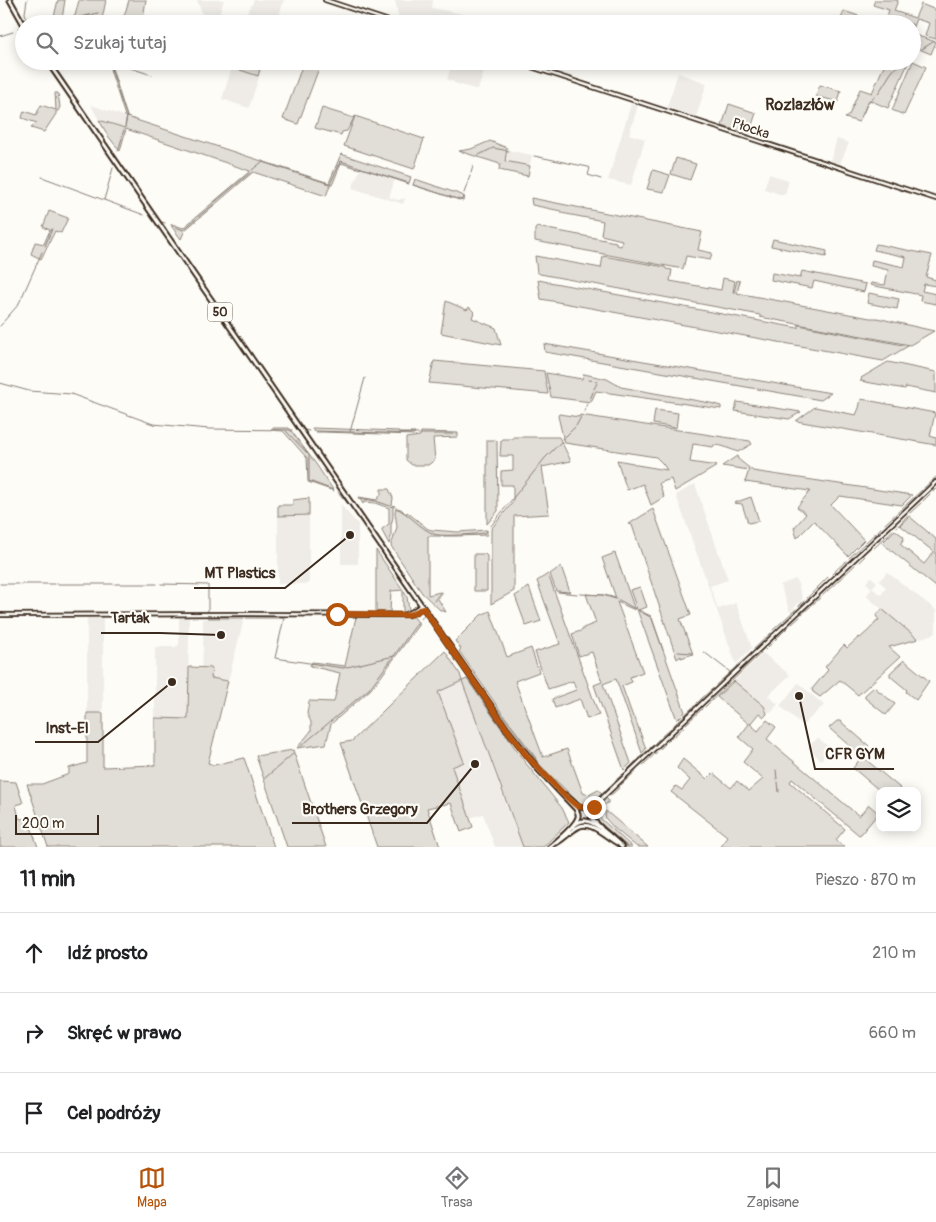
<!DOCTYPE html>
<html lang="pl">
<meta charset="utf-8">
<style>
:root{--surface:#fff;--page:#f6f6f6;--text:#202124;--muted:#757577;--line:#e0e0e0;--accent:#b45309}
body{margin:0;font-family:Pangolin,sans-serif;background:var(--page);color:var(--text)}
.controls{position:absolute;right:15px;bottom:15px;display:grid;overflow:hidden;border-radius:10px;box-shadow:0 2px 12px #0003}
.controls button{width:45px;height:45px;display:grid;place-items:center;padding:0;border:0;border-bottom:1px solid var(--line);background:var(--surface);color:var(--text);font:25px sans-serif}
.scale{position:absolute;left:15px;bottom:12px;width:84px;box-sizing:border-box;padding-left:5px;border:2px solid #3b2a1e;border-top:0;font-size:14px;line-height:18px;white-space:nowrap;color:#3b2a1e;-webkit-text-stroke:4px #fdfcf7;paint-order:stroke}
.stop{position:absolute;width:15px;height:15px;margin:-11px;border:4px solid #b45309;border-radius:50%;background:#fff}
.stop.end{background:#b45309;border-color:#fff;box-shadow:0 1px 5px #0008}
.list{margin:0;padding:0;list-style:none}
h2{display:flex;justify-content:space-between;align-items:center;height:65px;margin:0;padding:0 20px;font-size:21px}
h2 small{font-size:16px;font-weight:400;color:var(--muted)}
.list li{display:grid;grid-template-columns:32px 1fr auto;gap:15px;align-items:center;box-sizing:border-box;height:80px;padding:0 20px;border-top:1px solid var(--line)}
.list b{display:block;font-size:19px;white-space:nowrap}
.list em{font-size:16px;font-style:normal;color:var(--muted)}
.icon{flex:none;width:28px;height:28px;fill:none;stroke:currentColor;stroke-width:2;stroke-linecap:round;stroke-linejoin:round}
.map{position:relative;flex:none;width:936px;height:847px;overflow:hidden}
.search{position:absolute;background:var(--surface);box-shadow:0 2px 12px #0003;left:15px;right:15px;top:15px;height:55px;display:flex;align-items:center;gap:12px;box-sizing:border-box;padding:0 18px;border-radius:28px;color:var(--muted);font-size:19px}
.sheet{height:305px;background:var(--surface)}
nav{display:flex;justify-content:space-around;align-items:center;box-sizing:border-box;height:70px;border-top:1px solid var(--line);background:var(--surface);font-size:14px;color:var(--muted)}
nav a{display:grid;justify-items:center;gap:2px}
nav .on{color:var(--accent)}
.map>svg:first-child{display:block}
.built{fill:#efece7}
.green{fill:#e1ded7;stroke:#8e847a}
.lines{fill:none;stroke-linecap:round;stroke-linejoin:round}
.stream{stroke:#887d74;stroke-width:1}
.tertiary-casing{stroke:#3b2a1e;stroke-width:6}
.primary-casing{stroke:#3b2a1e;stroke-width:7}
.tertiary{stroke:#fdfcf7;stroke-width:2.5}
.primary{stroke:#fdfcf7;stroke-width:3}
.route{stroke:#b45309;stroke-width:6}
.labels{text-anchor:middle;stroke-width:4.5;stroke-linejoin:round;paint-order:stroke}
.shield{fill:#fdfcf7;stroke:#75695f;stroke-width:1}
.shield-label{font-size:12px;font-weight:bold;fill:#3b2a1e}
.street-label{font-size:14px;fill:#3b2a1e;stroke:#fdfcf7}
.quarter-label{font-size:16px;font-weight:bold;fill:#3b2a1e;stroke:#fdfcf7}
.leader{fill:none;stroke:#3b2a1e;stroke-width:2}
.callout-dot{fill:#3b2a1e;stroke:#fdfcf7;stroke-width:2}
.callout-label{font-size:15px;text-anchor:middle;font-weight:bold;fill:#3b2a1e;stroke:#fdfcf7;stroke-width:4.5;stroke-linejoin:round;paint-order:stroke}
</style>
<div class="map">
<svg width="936" height="847" viewBox="0 0 936 847">
<rect width="100%" height="100%" fill="#fdfcf7"/>
<filter id="ink" filterUnits="userSpaceOnUse"><feTurbulence type="fractalNoise" baseFrequency=".02" numOctaves="2"/><feDisplacementMap in="SourceGraphic" scale="10" xChannelSelector="R" yChannelSelector="G"/><feConvolveMatrix kernelMatrix="1 2 1 2 8 2 1 2 1" color-interpolation-filters="sRGB"/></filter>
<g filter="url(#ink)">
<path class="built" d="M197,0H224L217,20L203,16Z
M254,0H284L276,24H245L248,12Z
M395,0H433L432,8L462,14L459,24H414L399,19Z
M234,61H264L249,108L222,99Z
M453,61H487L478,90L454,83V82L447,79Z
M678,73L707,83L696,117L667,107Z
M631,104L638,106L629,134L645,139L631,185L608,180Z
M91,105L127,117L125,129L99,120Z
M837,139L849,143L840,164L830,161Z
M507,150L532,155L530,166L505,161Z
M361,168L395,179L389,197L398,200L405,198L403,204L352,188Z
M769,174L789,181L785,194L783,195L764,189Z
M695,484L728,580L710,586L718,609L736,603L752,648L736,664L676,495Z
M341,504L345,510L358,524V564H341Z
M309,515V584H278V516Z
M887,572L936,610V633L918,639L866,596L872,588L866,583L871,577L877,582L872,588L881,595L886,587L879,581Z
M796,579L803,599L790,612L780,585Z
M87,617H103V713H87Z
M179,617H189L188,719L155,718V647H176L179,644Z
M203,619H244L228,681L211,678L201,668L203,650Z
M763,653L790,675L768,696L778,704L771,713L769,712L767,714L764,706L734,681Z
M462,681L508,810L523,847H495L483,814L470,818L452,767L464,762L438,691Z
M798,683L824,705L803,725L780,706Z
M818,738L831,749L821,760L809,749L808,746Z"/>
<path class="green" d="M58,0H65L62,19L75,16L79,0H106L101,24H94L91,16L68,21L67,24H42L53,21Z
M129,0H146L142,24H136L123,20Z
M875,0H898L894,11L915,18L921,4L936,10V39L925,36L929,23L916,19L912,29V24H889L885,22L889,10L873,5Z
M844,11L882,24H839Z
M912,34L936,42L931,54L912,46Z
M236,61H262L258,76L234,68Z
M304,61L312,64V66L319,68L298,124L283,119Z
M886,61H909L888,108L869,100L859,122L845,118L849,115L860,89L872,93Z
M913,61L926,67L904,115L892,110Z
M112,68L127,117L329,183L341,154L411,177L409,183L361,168L360,169L341,163L333,183L330,185L326,196L253,172L185,230L181,239L172,227V224L183,228L250,171L126,129L120,151L108,136L99,120L125,128L127,117L125,116L110,69Z
M820,85L841,91L838,102L816,96Z
M55,93H58L60,107L58,111H56V114L44,132L31,128L37,123L22,118L24,111L36,115L41,105L56,110Z
M729,104L756,113L749,134L722,126Z
M322,108L354,118L347,131L342,132L341,135L315,128Z
M355,116L424,139L414,169L344,146Z
M490,141L507,148L505,161L530,166L528,176L499,170L500,164L459,151L471,149Z
M676,158L696,164L690,180L671,174Z
M653,170L670,175L664,192L647,189Z
M415,179L462,195L465,198L463,201L413,185Z
M531,198L702,232L698,250L712,253L710,260L686,256L683,269L535,241V229L537,227L616,242V245L621,246L622,240L601,235L603,221L561,213V211L532,205Z
M49,211L68,218L61,233L55,231L41,259L31,254L35,242L44,244L50,230L43,227Z
M773,239L827,251L826,257L771,246Z
M876,244L932,255L926,277L936,280V286L924,284L922,291L936,294V304L920,301L921,295L870,285L871,283L885,285L888,270L871,266L872,260L904,267L906,257L874,250Z
M535,256L601,268L603,256L665,267L666,269L672,270L670,281L721,290L723,278L735,281L733,292L734,293L737,280L740,281L737,293L870,318H877L934,331L910,345L760,317V315L540,274L537,272Z
M802,271L866,284L864,292L814,281L812,288L771,280L772,273L800,278Z
M538,280L798,328L799,325L908,346L883,361L541,299Z
M869,293L899,299L897,309L867,303Z
M446,301L467,310L469,307L474,312L472,318L496,328L501,345L441,333Z
M544,344L831,393L821,400L545,352Z
M434,361L544,371L548,394L429,383Z
M888,362L936,372V393L906,387L905,389L860,381L862,379L861,378Z
M546,373L582,379L584,374L607,379L621,387L710,403L721,406V409L596,391L591,402L551,397Z
M861,399L935,413L930,436L936,438V445L796,421L815,407L856,415L859,408Z
M737,402L801,412L789,419L735,411Z
M655,410L678,413L676,428L653,424Z
M559,414L579,417L580,415L750,441L752,444L738,452L722,446L714,445L713,447L693,444L690,462L717,466L675,491L671,479L659,483L664,497L651,505L643,484L627,490L617,460L633,463L637,465L667,470L663,464L656,457L565,443L562,438L563,437L558,416Z
M272,428H289L316,464L334,491L308,482L307,458L283,431L271,430Z
M312,428L399,431V433H415L414,435L323,432H315Z
M421,432L458,433V437L433,438L435,460L428,465H412L406,460V438L420,436Z
M513,437H559L571,461L542,467L549,514L514,516V591L491,604V529L513,502V485H501V471L513,470V456H500L501,441L503,439H513Z
M487,440H495L497,441L498,511L487,524Z
M737,456L738,459L753,471L912,495L902,505L840,496L831,505L864,540L848,556L814,521L797,538L794,528L806,514L797,507L810,491L745,482L749,470L722,466Z
M381,489H389L393,498L392,505L395,506L393,508V517L391,525V537L389,544L382,531V529L389,524V508L375,503L364,502L363,504L359,497L377,500L381,494Z
M751,497L759,521L748,523L742,504L734,503Z
M309,498V515L278,516V505H293V500Z
M396,508L401,509L406,514L407,512L428,529L432,530L457,532L487,530V535L457,536H428V595L440,592L442,593L438,599L446,612L440,610L422,593L391,546L397,527L395,512Z
M653,509L691,615L680,619L693,654L681,658V656L677,659L632,525L629,524Z
M909,516L936,539V587L882,543L895,530L903,536L904,539L900,544L924,564L934,552L900,525Z
M376,550L403,590L407,597L409,610L408,612H403V590L391,591L390,612H376Z
M615,553L635,610L617,602L643,672L630,677L632,682L622,686L633,717L635,718L646,749L642,753L616,679L603,684L631,763L624,770L594,685L602,682L592,652L579,656L572,634L583,630V628L596,623L586,594L604,595L616,598L602,558Z
M474,554H485L487,556V591H474Z
M561,566L570,592L556,591L550,574Z
M548,574L599,715L587,719L580,699L555,708L552,699L576,690L573,681L548,689L535,652L560,644L537,581Z
M529,587L541,621L526,626L515,596Z
M640,587L647,607L638,610L651,616L685,712L677,720L630,590Z
M882,609L918,639L889,647L900,657L858,695L840,680L820,697L813,692L812,689L828,670L825,667L844,645L847,648L859,637L860,638L869,630L878,620H879L876,616Z
M490,611L507,657L531,648L539,672L515,681L543,757L567,749L583,793L589,795L598,790L602,793L592,804L588,806L578,804L552,781L534,761L536,758L502,713L459,651L461,649L455,641L481,615Z
M356,617H414L419,624L380,678L370,690L331,724L326,744L297,748L311,731V722L307,714L309,701L334,702L340,673L310,666L312,662L345,666Z
M445,651L460,674L462,681L467,679L524,761L562,808L569,822L543,847H523L462,681L438,692L464,762L452,767L473,827L461,832L451,803L427,808L440,847H377L341,743L352,741Z
M904,660L929,681L916,700L906,692L907,690L890,676V673Z
M189,667L212,668L211,678L228,681L208,763L214,765L244,758L274,847H48L27,784H42L69,774V768L87,763V713H103V767L155,765V718L188,719Z
M734,681L764,706L767,714L764,717L759,713L750,724L758,731L767,720L776,727L767,739L859,816L869,805L877,812V815L861,834L859,835L792,779L790,782L845,829L836,840L844,847H721L727,836L671,792L676,786L682,790L690,780L677,768L683,759L707,779L713,773L731,788L737,781L749,791L763,779L743,762L753,749L739,737L749,724L717,697Z
M874,687L895,704L886,715L865,698V695Z
M837,721H840L869,746L860,755L829,728Z
M293,750L326,847H287L256,756Z
M864,758L900,788L897,791H880L853,768L860,759Z
M0,781L16,782L23,803L16,805L19,818L21,819L26,818L27,815L38,847H0Z
M605,798H606L608,800V803C601,806 596,809 599,817L632,847H626C619,841 591,821 594,811C595,806 601,802 605,798Z
M606,811L648,847H637L614,828L606,819L605,815Z"/>
<g class="lines">
<path class="stream" d="M93,15L96,24
M26,22L32,24
M27,22L25,13L27,0
M51,24L98,13
M18,28L20,27
M0,36L13,32
M922,49L933,42
M109,61V64
M121,65L152,75
M111,69L118,89
M118,92L127,116L125,126
M863,114L867,103L879,92L891,73L896,67L905,61
M122,136L124,130
M118,151L122,138
M479,155L493,148L509,151
M534,156L588,167L590,168L588,175L601,179
M113,168L104,200L144,215
M252,170L262,162L330,184L341,161L409,184
M471,173L473,166
M42,177L104,200
M413,185L460,200L463,199L464,196
M464,193L470,176
M215,202L251,172
M198,217L214,204
M162,222L165,223
M171,225L183,230L196,219
M45,246L52,229
M22,297L42,252
M4,321L18,305L21,299
M0,326L3,323
M589,380L598,381L594,389
M0,383L29,391L71,394L153,424L209,429L292,430
M589,402L593,392
M584,412L587,404
M305,430L309,431
M286,431L309,455V481L333,490
M313,431L419,434
M350,432L365,378
M421,434H453
M563,439L576,426L581,417
M924,488L936,477
M933,491L936,489
M338,492L349,505
M358,498L376,501L393,507
M923,501L930,494
M396,508C410,514 419,528 434,534C441,537 476,534 485,533L487,531
M910,513L921,503
M885,524L922,490
M490,527L545,458L561,442
M897,527L907,516
M870,552L893,530
M849,558L881,528
M859,562L866,555
M832,574L846,561
M0,584H18
M21,584H55
M57,584H113
M115,584H157
M161,584L208,585V611
M558,592L577,594
M580,594L603,595L619,600L635,609
M823,595L855,565
M807,598L828,577
M434,601L440,593
M813,604L821,597
M799,606L804,601
M429,610L441,629L490,699L540,765L581,805H588L591,804L602,794
M639,611L641,612
M643,613L652,618L663,650
M802,614L811,606
M208,616V618H244
M246,618H284L275,658L343,668L394,656L418,622
M421,619L424,615
M792,624L800,617
M773,630L796,609
M775,640L789,626
M754,649L771,633
M765,650L773,642
M678,652L692,653
M704,652L730,672
M716,685L737,666
M697,703L712,689
M705,707L761,653
M686,724L702,709
M674,725L694,706
M662,736L671,728
M674,736L684,727
M667,742L672,737
M300,747L369,689L394,656
M650,748L659,739
M659,750L665,744
M640,757L648,750
M643,765L657,752
M776,770L777,779
M626,771L636,761
M265,778L293,754
M617,779L623,774
M778,782L779,792
M621,785L640,767
M608,788L615,781
M605,791L606,790
M610,796L619,788
M606,799C600,805 594,810 597,820L628,847"/>
<g class="tertiary-casing">
<path id="tertiary" d="M325,0L398,24
M513,61L936,199
M406,614L411,612L422,605
M0,615L245,614L407,615L414,613L423,608
M587,808L601,799L640,762L936,482
M591,812L600,800"/>
</g>
<g class="primary-casing">
<path id="primary" d="M10,0L24,25
M47,61L506,728L538,769L576,809C577,812 579,813 578,817C576,825 557,841 550,847
M565,795L578,806L589,809L591,812L592,819L601,828
M572,827C576,824 579,821 583,821C594,819 614,840 622,847
M556,843C564,839 570,831 578,827C590,819 608,839 619,844"/>
</g>
<use href="#tertiary" class="tertiary"/>
<use href="#primary" class="primary"/>
</g>
</g>
<g class="lines" filter="url(#ink)">
<path class="route" d="M337,614L408,615L414,613L423,608L506,728L526,755L563,794L577,806L588,808L591,812L594,807"/>
</g>
<g class="labels">
<rect class="shield" x="207.5" y="302.5" width="25" height="19" rx="4"/>
<g class="shield-label">
<text x="220" y="316">50</text>
</g>
<g class="street-label">
<text transform="translate(751 128) rotate(18)" y="5">Płocka</text>
</g>
<g class="quarter-label">
<text x="800" y="110">Rozlazłów</text>
</g>
</g>
<path class="leader" d="M350 535L285 588H194M221 635L160 633H101M172 682L98 742H35M799 696L815 769H894M475 764L427 823H292"/>
<g class="callout-dot">
<circle cx="350" cy="535" r="5"/>
<circle cx="221" cy="635" r="5"/>
<circle cx="172" cy="682" r="5"/>
<circle cx="799" cy="696" r="5"/>
<circle cx="475" cy="764" r="5"/>
</g>
<g class="callout-label">
<text x="240" y="578">MT Plastics</text>
<text x="130" y="623">Tartak</text>
<text x="67" y="733">Inst-El</text>
<text x="855" y="759">CFR GYM</text>
<text x="360" y="814">Brothers Grzegory</text>
</g>
</svg>
<div class="controls">
<button><svg class="icon" aria-label="layers" viewBox="0 0 24 24"><path d="M12 4l9 5-9 5-9-5zM3 14l9 5 9-5"/></svg></button>
</div>
<div class="scale">200 m</div>
<div class="stop" style="left:337px;top:614px"></div>
<div class="stop end" style="left:594px;top:807px"></div>
<div class="search"><svg class="icon" aria-label="search" viewBox="0 0 24 24"><circle cx="10" cy="10" r="6"/><path d="M15 15l6 6"/></svg>Szukaj tutaj</div>
</div>
<section class="sheet">
<h2>11 min<small>Pieszo · 870 m</small></h2>
<ul class="list">
<li><svg class="icon" aria-label="ahead" viewBox="0 0 24 24"><path d="M12 20V5M6 11l6-6 6 6"/></svg><div><b>Idź prosto</b></div><em>210 m</em></li>
<li><svg class="icon" aria-label="right" viewBox="0 0 24 24"><path d="M7 20v-9h11M14 6l5 5-5 5"/></svg><div><b>Skręć w prawo</b></div><em>660 m</em></li>
<li><svg class="icon" aria-label="arrive" viewBox="0 0 24 24"><path d="M6 21V4h12l-3 4 3 4H6"/></svg><div><b>Cel podróży</b></div></li>
</ul>
</section>
<nav>
<a class="on"><svg class="icon" aria-label="map" viewBox="0 0 24 24"><path d="M3 6l6-2 6 2 6-2v14l-6 2-6-2-6 2zM9 4v14M15 6v14"/></svg>Mapa</a>
<a><svg class="icon" aria-label="directions" viewBox="0 0 24 24"><path d="M12 3l9 9-9 9-9-9zM9 14v-3h6M13 9l2 2-2 2"/></svg>Trasa</a>
<a><svg class="icon" aria-label="saved" viewBox="0 0 24 24"><path d="M7 4h10v16l-5-4-5 4z"/></svg>Zapisane</a>
</nav>
